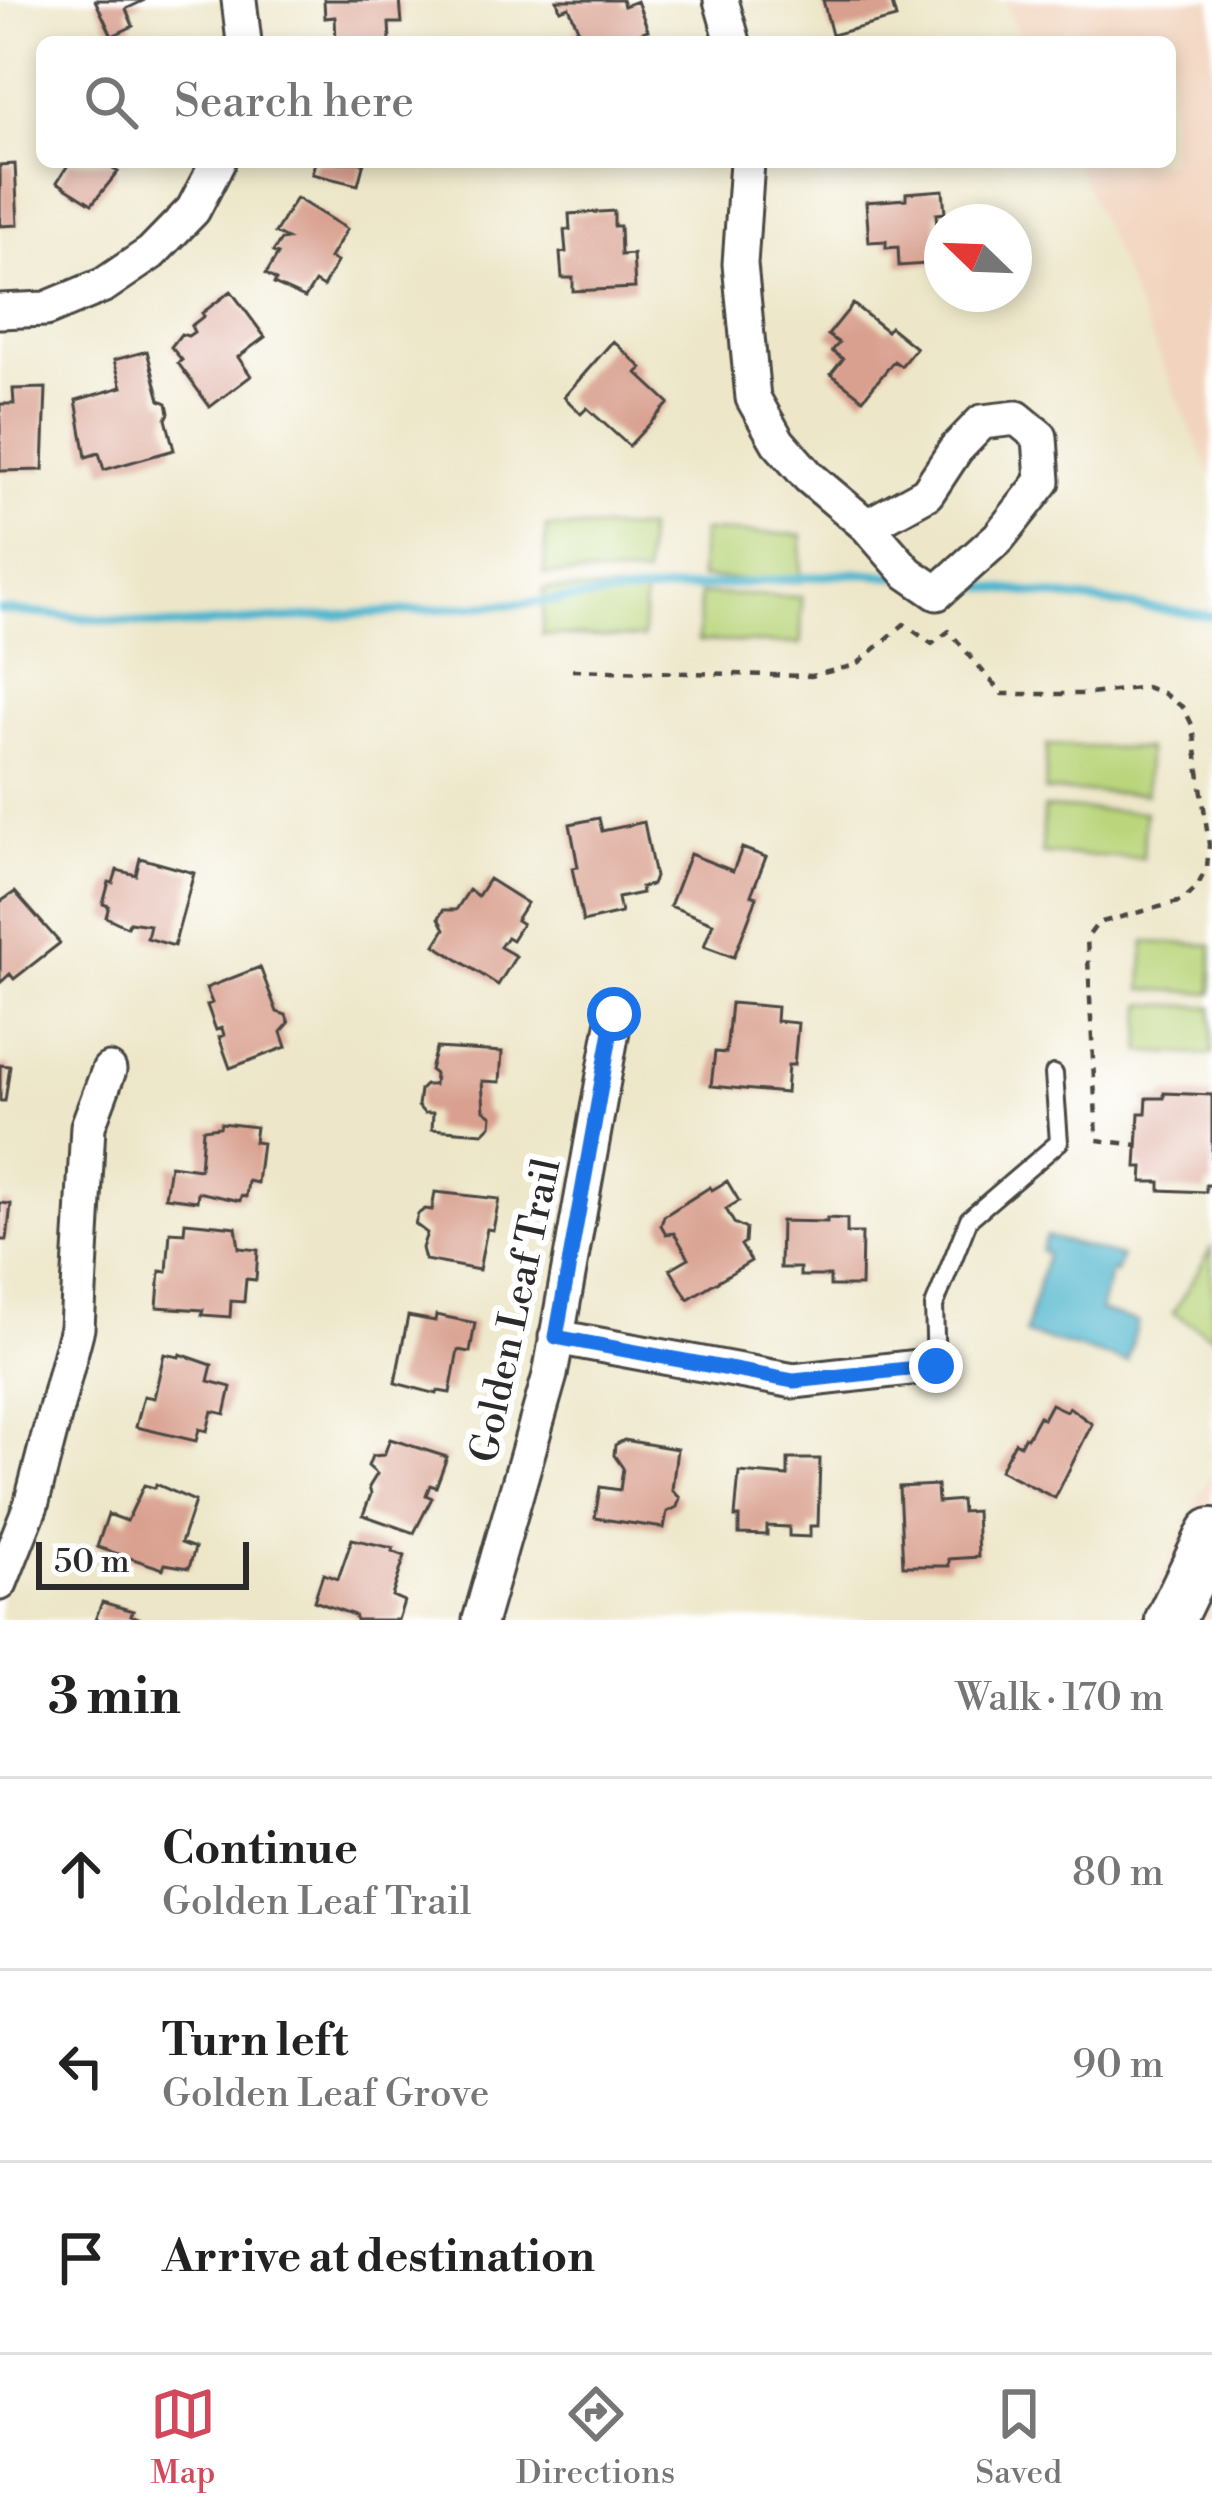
<!DOCTYPE html>
<meta charset="utf-8">
<style>
:root{--surface:#fff;--page:#f2f2f2;--text:#222;--muted:#767676;--line:#e0e0e0;--accent:#d1495b}
body{margin:0;font-family:"Libre Bodoni",serif;background:var(--page);color:var(--text)}
.compass{position:absolute;left:924px;top:204px;width:108px;height:108px;border-radius:50%;background:var(--surface);box-shadow:0 6px 18px #0003;rotate:293deg}
.scale{position:absolute;left:36px;bottom:30px;width:213px;box-sizing:border-box;padding-left:12px;border:6px solid #2b2b2b;border-top:0;font-size:33px;line-height:42px;white-space:nowrap;color:#2b2b2b;-webkit-text-stroke:9px #fff;paint-order:stroke}
.stop{position:absolute;width:36px;height:36px;margin:-27px;border:9px solid #1a73e8;border-radius:50%;background:#fff}
.stop.end{background:#1a73e8;border-color:#fff;box-shadow:0 3px 12px #0008}
.list{margin:0;padding:0;list-style:none}
h2{display:flex;justify-content:space-between;align-items:center;height:156px;margin:0;padding:0 48px;font-size:51px}
h2 small{font-size:39px;font-weight:400;color:var(--muted)}
.list li{display:grid;grid-template-columns:78px 1fr auto;gap:36px;align-items:center;box-sizing:border-box;height:192px;padding:0 48px;border-top:3px solid var(--line)}
.list b{display:block;font-size:45px;white-space:nowrap}
.list p{margin:0;font-size:39px;white-space:nowrap;color:var(--muted)}
.list em{font-size:39px;font-style:normal;color:var(--muted)}
.icon{flex:none;width:66px;height:66px;fill:none;stroke:currentColor;stroke-width:2;stroke-linecap:round;stroke-linejoin:round}
.map{position:relative;flex:none;width:1212px;height:1620px;overflow:hidden}
.search{position:absolute;background:var(--surface);box-shadow:0 6px 18px #0003;left:36px;right:36px;top:36px;height:132px;display:flex;align-items:center;gap:30px;box-sizing:border-box;padding:0 42px;border-radius:18px;color:var(--muted);font-size:45px}
.sheet{height:732px;background:var(--surface)}
nav{display:flex;justify-content:space-around;align-items:center;box-sizing:border-box;height:168px;border-top:3px solid var(--line);background:var(--surface);font-size:33px;color:var(--muted)}
nav a{display:grid;justify-items:center;gap:6px}
nav .on{color:var(--accent)}
.map>svg:first-child{display:block}
.built{fill:#f2d4be}
.green{fill:#bad57b;stroke:#728053;stroke-width:3}
.water{fill:#50b6ce;stroke:#3e707c;stroke-width:3}
.lines{fill:none;stroke-linecap:round;stroke-linejoin:round}
.stream{stroke:#50b6ce;stroke-width:9}
.building{fill:#d9a08f}
.lane-casing{stroke:#484743;stroke-width:22}
.street-casing{stroke:#484743;stroke-width:39}
.secondary-casing{stroke:#484743;stroke-width:54}
.path{stroke:#484743;stroke-width:4.5;stroke-dasharray:9 9;stroke-linecap:butt}
.lane{stroke:#fff;stroke-width:16}
.street{stroke:#fff;stroke-width:33}
.secondary{stroke:#fff;stroke-width:48}
.route{stroke:#1a73e8;stroke-width:15}
.labels{text-anchor:middle;stroke-width:12;stroke-linejoin:round;paint-order:stroke}
.street-label{font-size:39px;fill:#2b2b2b;stroke:#fff}
</style>
<div class="map">
<svg width="1212" height="1620" viewBox="0 0 1212 1620">
<rect width="100%" height="100%" fill="#fff"/>
<filter id="ink" filterUnits="userSpaceOnUse"><feTurbulence type="fractalNoise" baseFrequency=".00833" numOctaves="2"/><feDisplacementMap in="SourceGraphic" scale="24" xChannelSelector="R" yChannelSelector="G"/><feConvolveMatrix kernelMatrix="1 2 1 2 8 2 1 2 1" color-interpolation-filters="sRGB"/></filter>
<filter id="wash" filterUnits="userSpaceOnUse"><feTurbulence type="fractalNoise" baseFrequency=".004" numOctaves="4" result="noise"/><feDisplacementMap in="SourceGraphic" scale="48" xChannelSelector="R" yChannelSelector="G"/><feGaussianBlur stdDeviation="2.7" result="paint"/><feColorMatrix in="noise" values="0 0 0 0 0 0 0 0 0 0 0 0 0 0 0 0 0 1.4 0 .05"/><feComposite in="paint" operator="in"/></filter>
<g filter="url(#wash)">
<rect width="100%" height="100%" fill="#ede6c8"/>
<path class="built" d="M1004,0H1212V478L1075,162H1170V42H1023Z
M1212,1475V1620H1141L1201,1492Z"/>
<path class="green" d="M546,527L647,529L645,576L544,574Z
M702,531L802,535L800,582L700,578Z
M544,589L645,592L643,638L542,635Z
M700,594L802,597L801,644L698,641Z
M1047,745L1147,749L1146,794L1045,791Z
M1044,808L1145,812L1143,858L1042,854Z
M1145,942L1212,945V993L1142,989Z
M1143,1004L1212,1007V1055L1141,1052Z
M1212,1248V1336L1173,1313Z"/>
<path class="water" d="M1046,1236L1121,1257L1116,1273L1111,1272L1100,1311L1138,1322L1127,1362L1025,1334L1047,1253L1041,1251Z"/>
<g class="lines">
<path class="stream" d="M961,584L1212,616
M0,610L170,626L529,603L855,573L897,577"/>
</g>
<g id="blocks">
<path class="building" d="M95,0H145L126,9L133,26L112,36Z
M324,0H400L402,23H389L390,42H336L335,17L325,18Z
M557,0H622L624,6L637,1L648,30L616,42H577L573,31L578,29L569,7L560,10Z
M823,0H891L896,18L832,35Z
M70,162H118L113,169L118,172L92,204L57,182Z
M315,162H364L358,185L312,174Z
M15,164L18,225L0,226V165Z
M943,190L945,213L936,214L940,263L899,266L898,247L886,248V241L869,242L866,202L906,199V193Z
M296,198L347,229L330,258L337,262L323,287L315,282L305,298L274,284L276,280L266,274L278,254L273,252L281,240L287,239L275,233Z
M614,211V226H620L621,255L633,254L635,288L573,291V278H562L560,253L566,252L564,230H570L569,214Z
M231,291L265,337L238,357L251,376L210,407L178,363L182,360L171,347L181,334L188,336L194,332L191,326L204,316L202,313Z
M853,304L887,331L890,327L916,348L901,366L894,361L863,399L831,374L843,359L832,351L839,343L828,335Z
M613,341L642,368L637,373L669,403L629,446L587,408L581,414L564,397Z
M147,351L160,400L167,403L169,413L166,419L174,450L104,470L99,453L86,457L76,400L122,387L114,360Z
M46,388L43,470L0,471V404H14L13,389Z
M599,818L602,831L644,822L655,877L652,885L641,887L642,893L618,898L621,913L583,922L572,868L578,867L570,824Z
M742,848L766,857L751,895L757,897L734,957L704,946L713,923L670,906L690,854L733,871Z
M140,858L194,873L174,946L147,938L150,925L129,922L127,927L106,917L109,906L103,904L109,882L113,883L117,870L136,875Z
M489,879L527,903L516,920L522,924L512,940L507,937L500,947L516,956L498,985L435,945L445,929L439,918L443,910H456L469,890L478,896Z
M15,892L60,943L14,979L10,974L0,983V902Z
M260,967L277,1012L286,1015L289,1023L281,1032L286,1047L230,1068L219,1037L224,1035L222,1028L216,1030L207,1005L212,1003L206,988Z
M731,1003L777,1007L776,1021L798,1023L794,1065H788L786,1093L711,1086L715,1052L726,1053Z
M436,1048L502,1052L500,1082L482,1081L484,1110L492,1116L491,1125L483,1133L432,1129L433,1113H424L418,1106L420,1090L425,1085H434L435,1074L430,1070Z
M0,1065L10,1066L5,1101H0Z
M1164,1093L1212,1095V1185H1206V1192L1160,1190V1182H1142L1143,1167H1136L1139,1113H1146L1147,1098H1164Z
M221,1123L256,1127L254,1142L262,1143L257,1183L248,1181L246,1197L241,1196L240,1201L198,1192L197,1201L165,1197L170,1165L200,1169L203,1129L220,1127Z
M727,1181L739,1201L726,1209L734,1223L746,1229L745,1242L741,1245L751,1261L688,1299L670,1269L689,1258L674,1233L666,1234L661,1225L664,1216L710,1187L712,1190Z
M435,1192L499,1199L493,1230L487,1229L479,1270L425,1260L422,1248L427,1233L415,1224L418,1214L425,1209L432,1210Z
M0,1203L11,1204L7,1240H0Z
M827,1218L847,1219V1233H862L861,1286H830V1276H800V1268H780L781,1221L827,1222Z
M185,1222L236,1227L239,1248L258,1250L256,1280L246,1279L244,1302L231,1301L230,1317L202,1315L203,1310L157,1307L160,1271L167,1272L170,1232L184,1233Z
M436,1315L475,1323L470,1352L458,1350L450,1393L438,1391L437,1394L395,1383L408,1316L435,1321Z
M164,1354L179,1357L180,1354L212,1365L208,1381L231,1387L225,1414L212,1411L207,1431L199,1429L196,1441L136,1427L144,1396L154,1398Z
M1051,1404L1066,1411L1069,1407L1092,1424L1055,1498L1000,1470L1015,1442L1020,1445L1024,1437L1027,1438L1039,1416L1043,1419Z
M390,1439L447,1457L436,1487L430,1485L426,1495L432,1498L414,1533L363,1515L371,1494L369,1487L377,1474L368,1466L372,1456L384,1455Z
M624,1440L677,1449L672,1490L680,1498L677,1507L667,1512L664,1528L595,1518L600,1487L620,1490L623,1468L614,1455L615,1445Z
M788,1459H820L818,1526H810V1537L789,1536V1527L767,1526V1535L739,1534V1517H735L739,1472L788,1476Z
M156,1484L195,1501L181,1543L195,1548L189,1568L165,1564L163,1569L97,1547L108,1514L127,1521L144,1485L155,1488Z
M937,1485L938,1502L961,1500L962,1512L976,1511L978,1557L949,1559V1566H903L899,1487Z
M352,1539L393,1548L392,1551L405,1556L392,1596L404,1601L398,1620H356L354,1615L314,1601L323,1574L338,1579Z
M102,1602L133,1611L131,1615L143,1620H95Z"/>
</g>
</g>
<g filter="url(#ink)">
<use href="#blocks" fill-opacity="0" stroke="#484743" stroke-width="3"/>
<g class="lines">
<g class="lane-casing">
<path id="lane" d="M936,1365L934,1306L969,1219L1059,1142L1054,1074"/>
</g>
<g class="street-casing">
<path id="street" d="M239,0L244,42
M721,0L733,42
M747,162L740,264L753,398L778,442L809,477L867,526L908,573L937,593L999,537L1043,481L1040,437L1017,418L982,422L956,449L927,493L867,526
M0,311L46,309L104,285L151,253L193,210L218,162
M556,1337L794,1381L936,1365
M0,1583L31,1505L77,1328L88,1126L109,1070
M480,1620L550,1375L615,1014"/>
</g>
<g class="secondary-casing">
<path id="secondary" d="M1170,1620L1212,1533"/>
</g>
<path class="path" d="M572,670L811,676L856,665L904,624L932,644L949,631L1002,694H1090L1146,687L1163,693L1184,708L1193,727L1209,845L1207,867L1197,887L1182,901L1098,923L1087,938L1097,1140L1138,1145"/>
<use href="#lane" class="lane"/>
<use href="#street" class="street"/>
<use href="#secondary" class="secondary"/>
</g>
</g>
<g class="lines" filter="url(#ink)">
<path class="route" d="M614,1014L556,1337L794,1381L936,1366"/>
</g>
<g class="labels">
<g class="street-label">
<text transform="translate(514 1310) rotate(-78)" y="14">Golden Leaf Trail</text>
</g>
</g>
</svg>
<svg class="compass" viewBox="-18 -18 36 36"><path d="M0-13l5 13h-10z" fill="#e53935"/><path d="M0 13l5-13h-10z" fill="#767676"/></svg>
<div class="scale">50 m</div>
<div class="stop" style="left:614px;top:1014px"></div>
<div class="stop end" style="left:936px;top:1366px"></div>
<div class="search"><svg class="icon" aria-label="search" viewBox="0 0 24 24"><circle cx="10" cy="10" r="6"/><path d="M15 15l6 6"/></svg>Search here</div>
</div>
<section class="sheet">
<h2>3 min<small>Walk · 170 m</small></h2>
<ul class="list">
<li><svg class="icon" aria-label="ahead" viewBox="0 0 24 24"><path d="M12 20V5M6 11l6-6 6 6"/></svg><div><b>Continue</b><p>Golden Leaf Trail</p></div><em>80 m</em></li>
<li><svg class="icon" aria-label="left" viewBox="0 0 24 24"><path d="M17 20v-9H6M10 6l-5 5 5 5"/></svg><div><b>Turn left</b><p>Golden Leaf Grove</p></div><em>90 m</em></li>
<li><svg class="icon" aria-label="arrive" viewBox="0 0 24 24"><path d="M6 21V4h12l-3 4 3 4H6"/></svg><div><b>Arrive at destination</b></div></li>
</ul>
</section>
<nav>
<a class="on"><svg class="icon" aria-label="map" viewBox="0 0 24 24"><path d="M3 6l6-2 6 2 6-2v14l-6 2-6-2-6 2zM9 4v14M15 6v14"/></svg>Map</a>
<a><svg class="icon" aria-label="directions" viewBox="0 0 24 24"><path d="M12 3l9 9-9 9-9-9zM9 14v-3h6M13 9l2 2-2 2"/></svg>Directions</a>
<a><svg class="icon" aria-label="saved" viewBox="0 0 24 24"><path d="M7 4h10v16l-5-4-5 4z"/></svg>Saved</a>
</nav>
